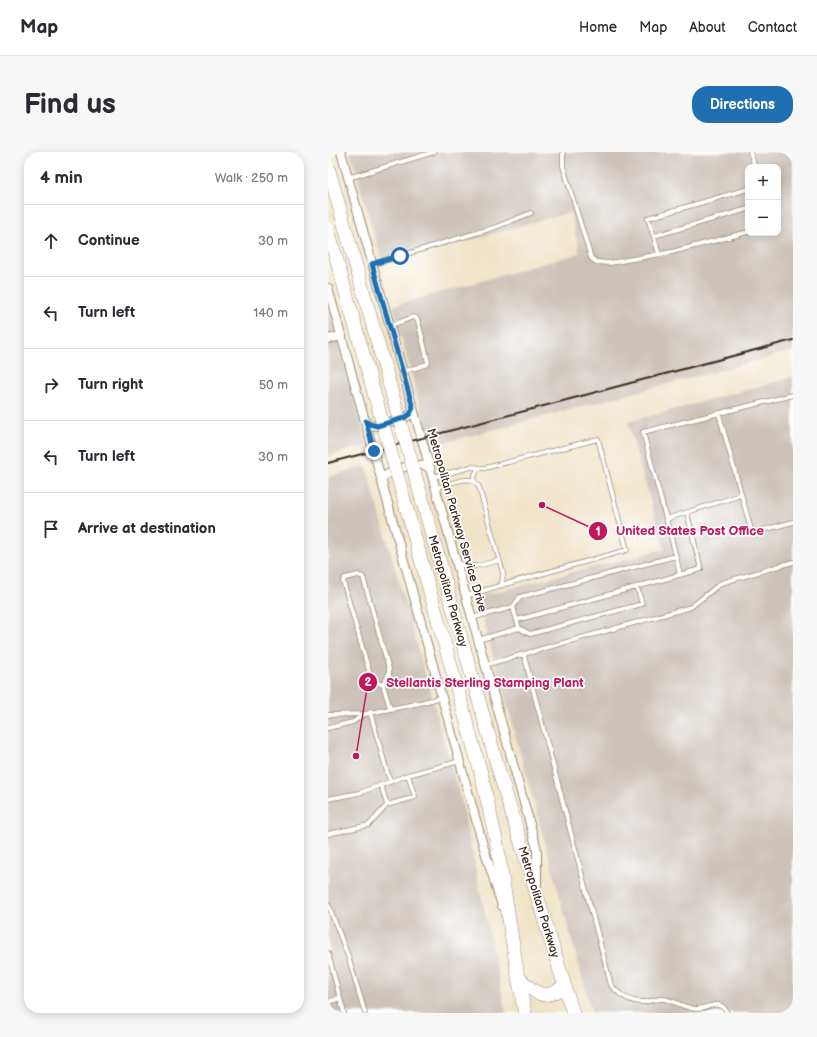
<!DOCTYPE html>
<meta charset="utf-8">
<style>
:root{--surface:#fff;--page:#f7f7f7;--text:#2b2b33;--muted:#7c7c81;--line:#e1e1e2;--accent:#1f6fb2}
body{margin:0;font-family:"Balsamiq Sans",sans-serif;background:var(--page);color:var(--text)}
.controls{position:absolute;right:12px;top:12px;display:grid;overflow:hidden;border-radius:8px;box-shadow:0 2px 10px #0003}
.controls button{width:36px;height:36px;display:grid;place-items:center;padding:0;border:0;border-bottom:1px solid var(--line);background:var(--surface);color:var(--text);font:20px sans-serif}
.stop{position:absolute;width:12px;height:12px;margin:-9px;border:3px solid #1f6fb2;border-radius:50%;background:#fff}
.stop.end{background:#1f6fb2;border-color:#fff;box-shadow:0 1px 4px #0008}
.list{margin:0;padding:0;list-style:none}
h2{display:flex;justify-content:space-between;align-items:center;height:52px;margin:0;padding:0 16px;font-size:17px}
h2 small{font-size:13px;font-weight:400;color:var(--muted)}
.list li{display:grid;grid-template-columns:26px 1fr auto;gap:12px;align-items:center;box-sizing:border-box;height:72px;padding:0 16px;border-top:1px solid var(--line)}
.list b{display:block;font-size:15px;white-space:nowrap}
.list em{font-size:13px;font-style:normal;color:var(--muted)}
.icon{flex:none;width:22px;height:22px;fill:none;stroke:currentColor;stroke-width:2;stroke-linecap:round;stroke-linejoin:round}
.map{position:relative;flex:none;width:465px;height:861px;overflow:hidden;border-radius:16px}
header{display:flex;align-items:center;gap:24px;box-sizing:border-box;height:56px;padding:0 20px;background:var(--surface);border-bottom:1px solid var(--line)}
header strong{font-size:19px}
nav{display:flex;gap:22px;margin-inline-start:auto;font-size:14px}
.intro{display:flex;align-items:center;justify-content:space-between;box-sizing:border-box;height:96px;padding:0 24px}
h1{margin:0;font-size:28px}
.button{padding:10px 18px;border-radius:16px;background:var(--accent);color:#fff;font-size:14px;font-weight:700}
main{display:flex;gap:24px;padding:0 24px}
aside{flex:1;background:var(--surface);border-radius:16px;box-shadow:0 2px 10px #0003}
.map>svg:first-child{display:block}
.industrial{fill:#ccc2b9;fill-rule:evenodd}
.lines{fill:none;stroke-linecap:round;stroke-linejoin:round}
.lane-casing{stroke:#968772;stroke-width:5.5}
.street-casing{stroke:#968772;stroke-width:10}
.primary-casing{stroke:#968772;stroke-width:14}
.lane{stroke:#fff;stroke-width:4}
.street{stroke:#fff;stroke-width:8}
.primary{stroke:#fff;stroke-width:13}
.rail{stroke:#3b2a1e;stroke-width:2}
.primary-bridge-casing{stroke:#968772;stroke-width:14;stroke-linecap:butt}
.primary-bridge{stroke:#fff;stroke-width:13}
.route{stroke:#1f6fb2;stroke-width:5}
.labels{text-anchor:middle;stroke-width:3.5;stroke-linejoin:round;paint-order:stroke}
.street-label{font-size:12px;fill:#3b2a1e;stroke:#fff}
.leader{fill:none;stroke:#c2185b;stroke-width:1.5}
.callout-dot{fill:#c2185b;stroke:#fff;stroke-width:1.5}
.mark-label{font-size:12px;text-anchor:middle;font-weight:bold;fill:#fff}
.callout-label{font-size:13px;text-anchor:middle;font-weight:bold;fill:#c2185b;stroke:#fff;stroke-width:3.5;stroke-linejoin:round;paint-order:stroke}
</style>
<header>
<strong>Map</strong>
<nav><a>Home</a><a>Map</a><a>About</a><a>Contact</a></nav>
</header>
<div class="intro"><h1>Find us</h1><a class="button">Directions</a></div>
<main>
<aside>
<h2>4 min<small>Walk · 250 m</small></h2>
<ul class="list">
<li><svg class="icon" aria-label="ahead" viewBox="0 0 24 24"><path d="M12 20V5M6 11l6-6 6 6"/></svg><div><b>Continue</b></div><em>30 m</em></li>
<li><svg class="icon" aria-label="left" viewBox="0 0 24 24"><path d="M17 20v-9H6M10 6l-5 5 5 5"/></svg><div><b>Turn left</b></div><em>140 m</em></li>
<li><svg class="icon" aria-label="right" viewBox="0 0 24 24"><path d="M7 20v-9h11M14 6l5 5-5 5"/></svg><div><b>Turn right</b></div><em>50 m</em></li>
<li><svg class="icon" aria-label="left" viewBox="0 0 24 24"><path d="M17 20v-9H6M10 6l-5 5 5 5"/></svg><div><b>Turn left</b></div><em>30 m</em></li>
<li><svg class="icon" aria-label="arrive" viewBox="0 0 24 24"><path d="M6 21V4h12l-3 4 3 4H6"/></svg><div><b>Arrive at destination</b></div></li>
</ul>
</aside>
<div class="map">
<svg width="465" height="861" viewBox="0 0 465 861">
<rect width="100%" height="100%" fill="#fff"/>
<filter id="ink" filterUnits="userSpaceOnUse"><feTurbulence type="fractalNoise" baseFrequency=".025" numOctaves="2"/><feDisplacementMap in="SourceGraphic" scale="8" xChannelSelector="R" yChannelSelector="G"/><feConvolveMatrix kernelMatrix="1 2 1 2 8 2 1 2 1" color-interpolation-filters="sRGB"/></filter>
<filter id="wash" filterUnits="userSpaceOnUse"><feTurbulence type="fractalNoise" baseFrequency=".012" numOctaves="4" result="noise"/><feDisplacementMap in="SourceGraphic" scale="16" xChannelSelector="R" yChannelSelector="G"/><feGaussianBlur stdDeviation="0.9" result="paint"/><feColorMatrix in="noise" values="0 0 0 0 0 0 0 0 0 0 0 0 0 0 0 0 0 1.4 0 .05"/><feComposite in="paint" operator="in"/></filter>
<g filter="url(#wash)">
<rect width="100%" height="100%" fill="#f0e4c7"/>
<path class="industrial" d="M22,0H465V199L103,294L65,154L252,101L242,60L55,113ZM420,15H450V81H420Z
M0,153L39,293L0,304Z
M465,225V861H264L149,445L336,397L300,270Z
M38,314L134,652L178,861H0V325Z"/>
</g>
<g filter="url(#ink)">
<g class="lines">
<g class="lane-casing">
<path id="lane" d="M235,0V14L263,106L268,110L282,111L344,100L420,80
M422,0L427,15
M20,26L106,0
M326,84L420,57
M331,102L320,66L420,37
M45,112L168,75L203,61
M62,174L85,165L88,166L90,169L100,210L99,212L75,220
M391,262L424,381L465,370
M105,325L143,315L157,316L270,287L299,398L174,433
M145,328L150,316
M108,336C116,333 136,326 144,328C147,329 149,332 151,335L175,421L174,433L138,444
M338,367L413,343
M348,404L352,423
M129,411C142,418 158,412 171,408
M185,455L192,445L348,404L315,280L465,243
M144,466L185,455L191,476L150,488
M189,468L373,417L359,361
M191,476L202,482L314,452L309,435
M196,503L283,833C292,844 302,851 317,850C324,849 330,846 336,847C347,849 358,857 369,857C380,857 392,845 399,861
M157,513L363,455L393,431L465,410
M55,533L45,529L43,526L15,429L17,426L30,423L35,425L61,517V522L55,533L62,556
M42,560L62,630
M0,563L37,562L92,551L114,545
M0,576L25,570L36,562
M53,633L59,653
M0,647L31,641L80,623L132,609
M0,682L41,673L59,653L87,645L80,623
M0,752L20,804L37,861
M0,801L16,861
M0,850L12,846"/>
</g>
<g class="street-casing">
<path id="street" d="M13,0L207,690L209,699V734
M0,136L155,693L174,754
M0,187L14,184
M38,269L42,273L49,274L76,266L82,263L85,256
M54,328C59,319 80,313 90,313C95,312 98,314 102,316"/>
</g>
<g class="primary-casing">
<path id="primary" d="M170,616L245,861
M153,621L169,692L190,825L197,861
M190,825C206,840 217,852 236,833"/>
</g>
<use href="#lane" class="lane"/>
<use href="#street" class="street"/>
<use href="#primary" class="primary"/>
<path class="rail" d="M0,311L465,188"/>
<g class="primary-bridge-casing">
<path id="primary-bridge" d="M0,15L170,616
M0,77L153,621"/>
</g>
<use href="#primary-bridge" class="primary-bridge"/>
</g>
</g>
<g class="lines" filter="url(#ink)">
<path class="route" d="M46,299L38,269L42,272L49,274L76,266L82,262L85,256L44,112L72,104"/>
</g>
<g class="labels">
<g class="street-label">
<text transform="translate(129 368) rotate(74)" y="4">Metropolitan Parkway Service Drive</text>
<text transform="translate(120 439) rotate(74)" y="4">Metropolitan Parkway</text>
<text transform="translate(211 750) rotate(73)" y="4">Metropolitan Parkway</text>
</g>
</g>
<path class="leader" d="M214 353L270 379M28 604L40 530"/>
<g class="callout-dot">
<circle cx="214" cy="353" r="4"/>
<circle cx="28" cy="604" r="4"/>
<circle cx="270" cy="379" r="10"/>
<circle cx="40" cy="530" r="10"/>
</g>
<g class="mark-label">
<text x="270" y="383">1</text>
<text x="40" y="534">2</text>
</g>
<g class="callout-label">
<text x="362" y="383">United States Post Office</text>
<text x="157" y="535">Stellantis Sterling Stamping Plant</text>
</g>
</svg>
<div class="controls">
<button>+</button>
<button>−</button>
</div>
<div class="stop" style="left:72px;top:104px"></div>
<div class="stop end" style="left:46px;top:299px"></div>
</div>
</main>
